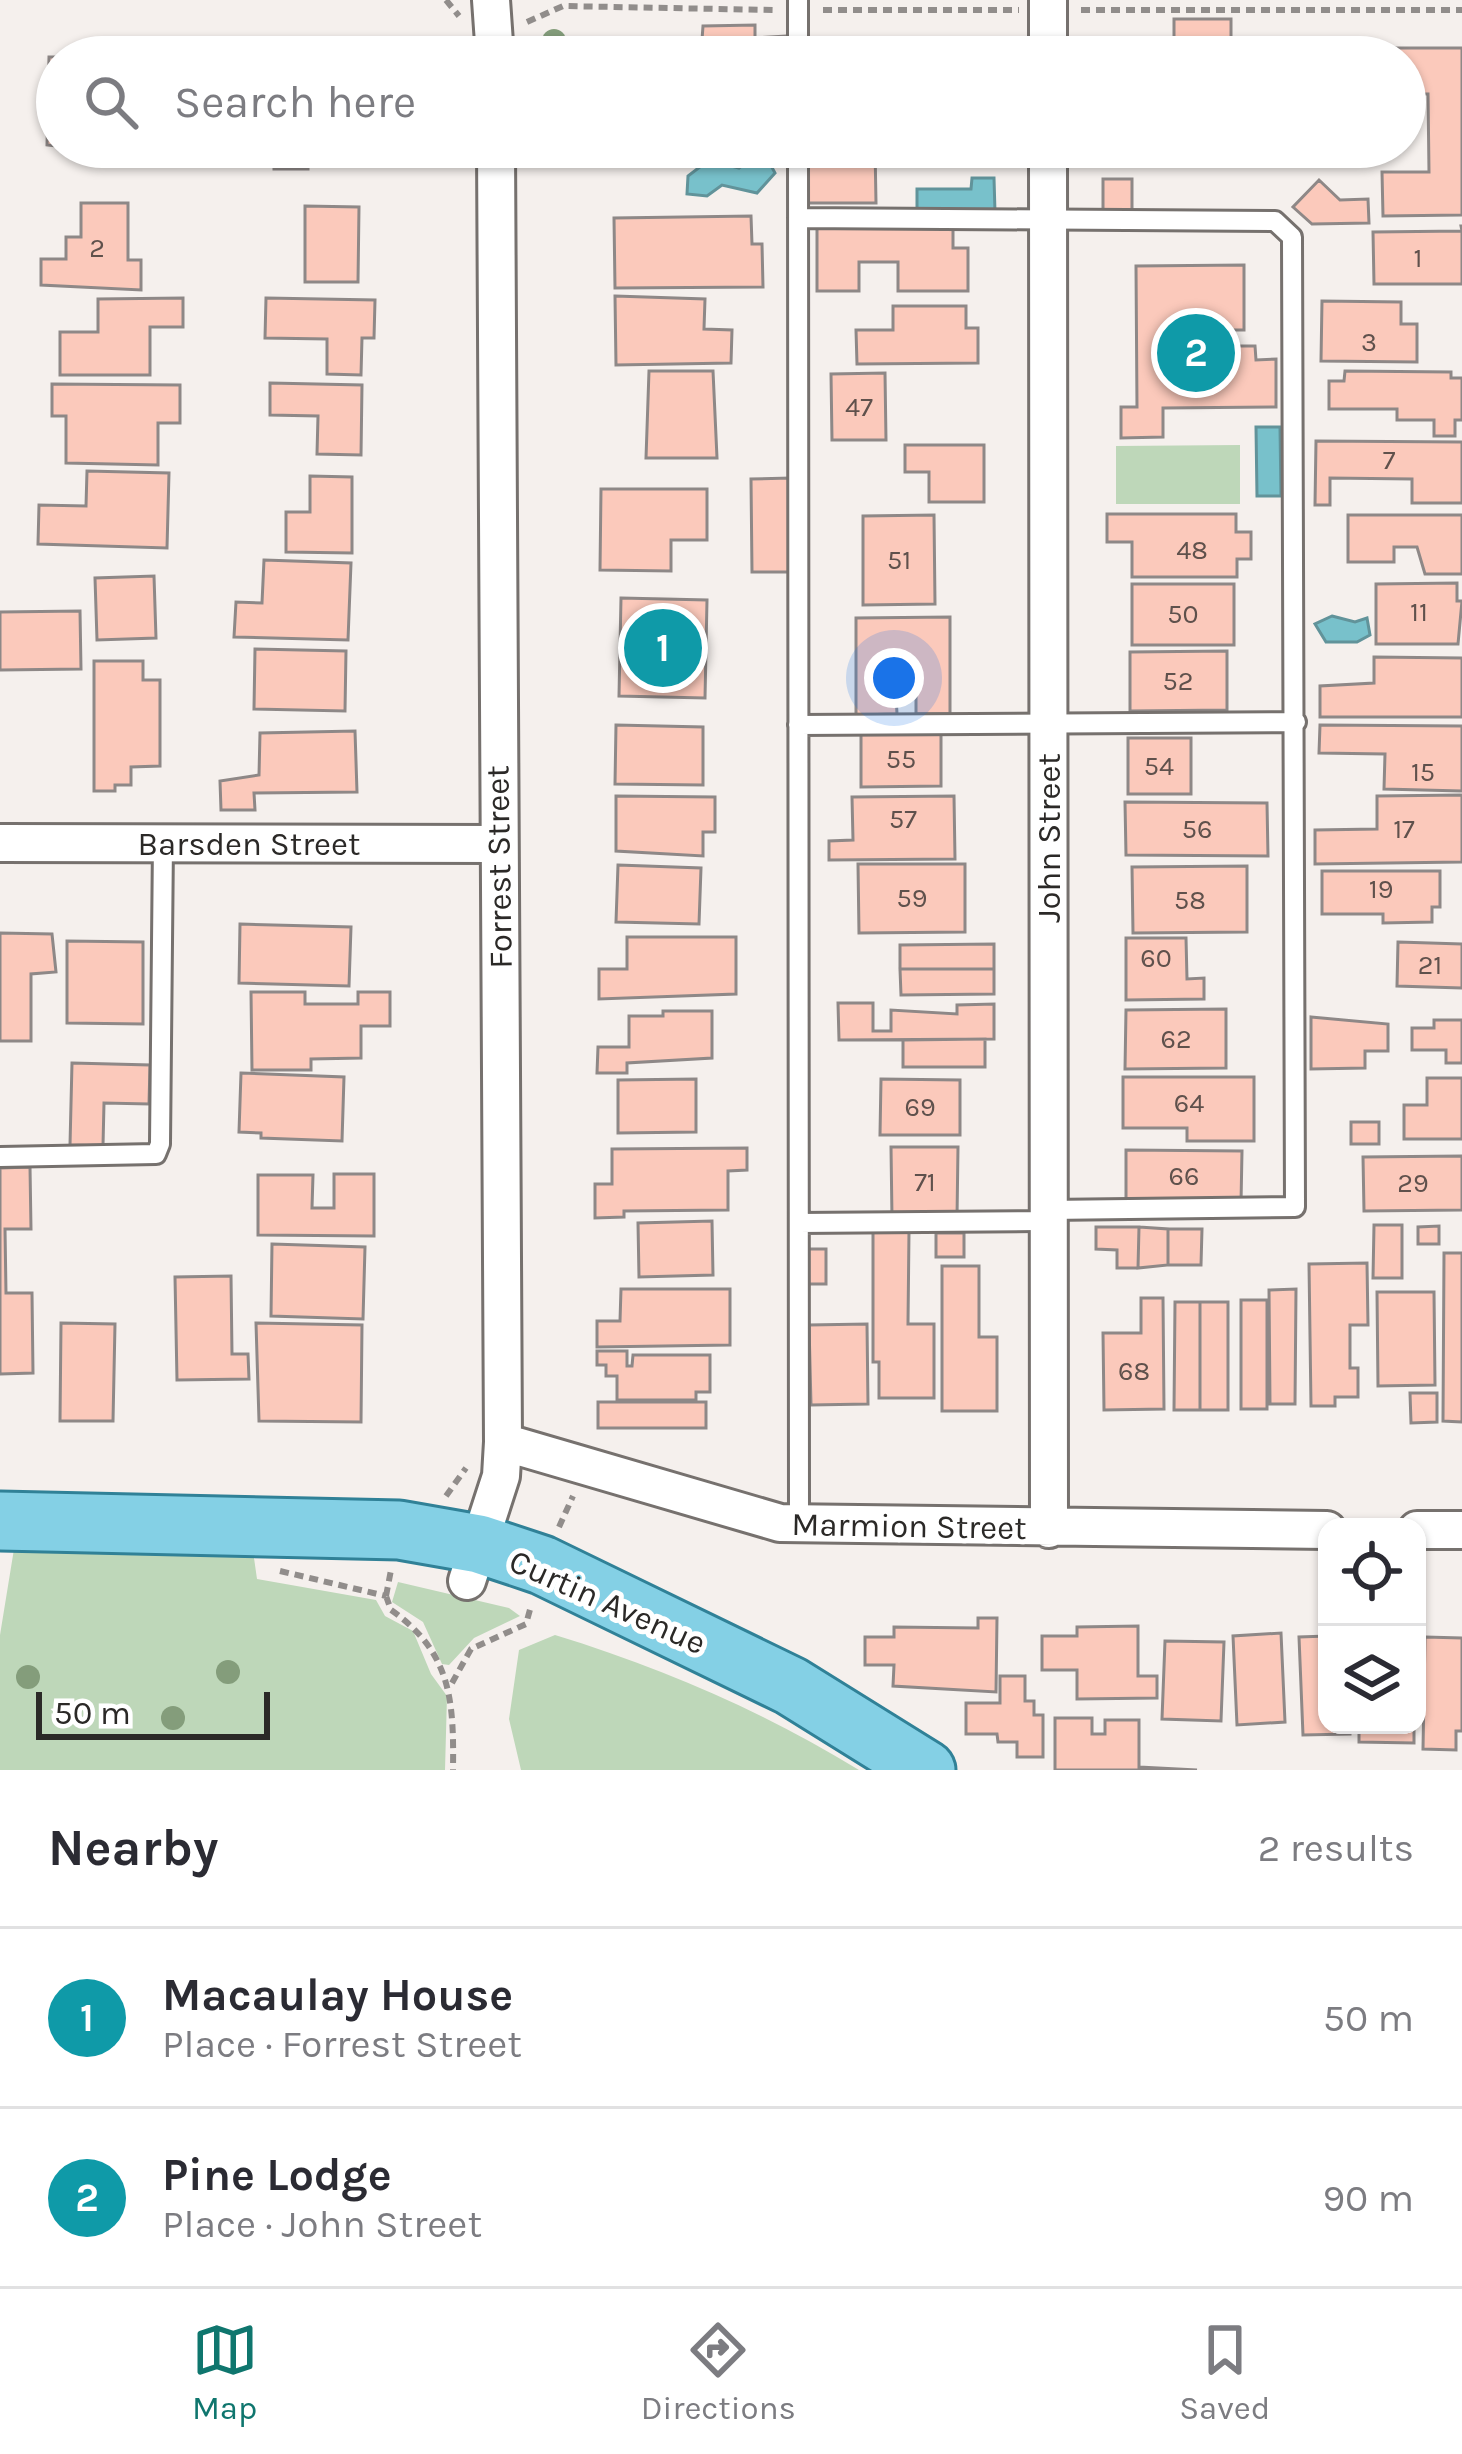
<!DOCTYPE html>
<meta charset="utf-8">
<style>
:root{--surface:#fff;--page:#f2f2f3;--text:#2b2b33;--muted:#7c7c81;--line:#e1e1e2;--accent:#0f766e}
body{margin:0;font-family:Karla,sans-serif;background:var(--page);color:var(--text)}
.controls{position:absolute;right:36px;bottom:36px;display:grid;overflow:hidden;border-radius:24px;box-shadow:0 3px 9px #0004}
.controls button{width:108px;height:108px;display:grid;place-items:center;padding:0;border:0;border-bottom:3px solid var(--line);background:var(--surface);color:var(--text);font:60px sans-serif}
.scale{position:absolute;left:36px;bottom:30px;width:234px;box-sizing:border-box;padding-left:12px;border:6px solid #2b2927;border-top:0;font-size:33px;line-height:42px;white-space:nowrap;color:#2b2927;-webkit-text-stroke:9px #fff;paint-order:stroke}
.you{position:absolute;left:894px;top:678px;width:42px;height:42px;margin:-30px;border:9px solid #fff;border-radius:50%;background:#1a73e8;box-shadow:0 0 0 18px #1a73e833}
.badge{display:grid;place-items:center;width:78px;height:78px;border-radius:50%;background:var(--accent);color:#fff;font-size:39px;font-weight:700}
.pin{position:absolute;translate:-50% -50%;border:6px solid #fff;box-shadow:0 3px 12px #0006}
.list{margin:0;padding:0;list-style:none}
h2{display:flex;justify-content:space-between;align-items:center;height:156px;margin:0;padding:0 48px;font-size:51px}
h2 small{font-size:39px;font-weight:400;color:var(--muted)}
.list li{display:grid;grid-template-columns:78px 1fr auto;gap:36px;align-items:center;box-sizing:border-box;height:180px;padding:0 48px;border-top:3px solid var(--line)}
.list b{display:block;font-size:45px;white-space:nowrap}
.list p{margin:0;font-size:39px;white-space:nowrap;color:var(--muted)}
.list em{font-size:39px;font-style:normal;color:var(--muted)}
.icon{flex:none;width:66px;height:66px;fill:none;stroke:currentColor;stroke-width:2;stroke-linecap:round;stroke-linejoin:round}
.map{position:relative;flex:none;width:1462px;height:1770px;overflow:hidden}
.search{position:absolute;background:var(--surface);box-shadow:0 3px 9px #0004;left:36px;right:36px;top:36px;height:132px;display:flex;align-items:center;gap:30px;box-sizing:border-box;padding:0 42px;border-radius:66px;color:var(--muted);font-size:45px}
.sheet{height:516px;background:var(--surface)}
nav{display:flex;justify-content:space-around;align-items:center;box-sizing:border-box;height:168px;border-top:3px solid var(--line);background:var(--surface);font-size:33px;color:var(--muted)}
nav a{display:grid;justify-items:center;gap:6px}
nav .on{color:var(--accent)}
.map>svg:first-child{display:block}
.green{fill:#bed7b9}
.water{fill:#78c1cb;stroke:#61939a;stroke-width:3}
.building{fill:#fbc9bb;stroke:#8e8887;stroke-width:3}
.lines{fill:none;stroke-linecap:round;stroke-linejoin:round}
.service-casing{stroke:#76716e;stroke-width:24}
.minor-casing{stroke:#76716e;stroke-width:42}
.primary-casing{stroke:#308197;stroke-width:63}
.path{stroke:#918d8b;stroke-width:6;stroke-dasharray:9 6;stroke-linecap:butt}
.service{stroke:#fff;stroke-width:18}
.minor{stroke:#fff;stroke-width:36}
.primary{stroke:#84d0e5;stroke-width:57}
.tree{fill:#849d7b}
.labels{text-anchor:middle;stroke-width:10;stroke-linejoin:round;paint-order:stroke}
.number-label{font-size:27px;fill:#5f514c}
.street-label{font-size:33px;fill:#2b2927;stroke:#fff}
</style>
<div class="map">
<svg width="1462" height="1770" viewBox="0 0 1462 1770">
<rect width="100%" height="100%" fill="#f5f0ed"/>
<path class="green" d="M1240,445V504H1116V446Z
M14,1549L211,1551L254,1558L257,1579L376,1600L385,1616L413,1631L431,1674L447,1696L445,1770H0V1635Z
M398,1582L509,1608L520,1616L474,1638L449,1665L442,1664L423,1622L392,1602Z
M555,1635C663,1668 762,1711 859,1770H521L509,1719L519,1650Z"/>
<path class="water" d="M709,160L739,168L748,161L768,160L775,173L757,193L722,185L707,196L687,194L688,176Z
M972,178H994L995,212H917V189H971Z
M1256,427H1280L1281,496H1257Z
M1332,616L1355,622L1367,618L1370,635L1357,642H1326L1315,624Z"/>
<path class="building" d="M1174,19H1231V57H1130V49L1174,50Z
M755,25V38L785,36V57H647L662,40H702L703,26Z
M1303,40V57H1238V41Z
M345,41L393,42V57H345Z
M1383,48H1462V215L1383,216L1382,172H1429L1428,94H1405V57H1383Z
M220,50H271V57H220Z
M49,57H57V146L47,145Z
M274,147H308V169H274Z
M807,147H875L876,203H808Z
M1130,147H1231V165H1130Z
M1239,147H1304V158L1239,159Z
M1103,179H1132V216H1103Z
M1319,180L1340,200L1368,199L1369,223L1312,224L1293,207Z
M81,203H128V260H141V290L41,285V259H66V237H81Z
M305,206L359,207L358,282H305Z
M751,216L752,244H762L763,287L615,288L614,218Z
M1461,226H1462V284H1374L1373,232L1462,231Z
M817,228H953V248H968V291H898V262H859V291H817Z
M1244,265V330H1227V346H1255L1256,360L1276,359V407L1163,408V437L1121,438V407H1137L1136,266Z
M615,296L705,299L704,329L732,330L731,363L616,365Z
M183,298V327H150V375H60V332H98V299Z
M266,298L375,300L374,338H362L361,375L327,374V339L265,338Z
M1322,301L1401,302V324H1417V362L1321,361Z
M893,306H966V328H978V363L857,364L856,330H893Z
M649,371H713L717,458H646Z
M1345,371L1451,372V378H1462V420H1455V436H1434V420H1397V409H1329V381H1344Z
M885,373L886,440H832L831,374Z
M270,383L362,385L361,455L317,454L318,416L270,415Z
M52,384L180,385V423H158V465L66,463V416H52Z
M1316,441L1462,442V503H1412V479L1330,478V505H1315Z
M905,445H984V502H929V472H905Z
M87,471L169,473L167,548L38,544L39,505L86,506Z
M310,476L352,477V553L286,552V512H310Z
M790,478L791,572H752L751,479Z
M601,489H707V540H671V571L600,570Z
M1107,514H1236V532H1251V559H1237V577H1132V542H1107Z
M934,515L935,604L863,605V516Z
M1348,515H1462V574H1425L1417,547H1394V562H1348Z
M264,560L351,563L348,640L234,637L236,602L262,603Z
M154,576L156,638L97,640L95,578Z
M1457,583V601H1462L1458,644H1376V584Z
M1132,584H1234V645H1132Z
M621,598L707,600L705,698L619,696Z
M80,611L81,669L0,670V612Z
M950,617V714H916V695H896L897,714L856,715V618Z
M255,649L346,651L345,711L254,709Z
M1227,651V710L1130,711V652Z
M1374,657L1462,658V717H1320V686L1374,683Z
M94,661H143V680H160V766L131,767V785H115V791H94Z
M616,725L703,727V785L615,784Z
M1320,725L1462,726V791L1384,789L1385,754L1319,753Z
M355,731L357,792L254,793L255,810H221L220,781L259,775L260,733Z
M941,731V786L861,787V732Z
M1128,738H1191V794H1128Z
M1462,795V862L1315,864V830L1377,829V796Z
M616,796L715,797V832H703V856L616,851Z
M954,796L955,859L829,860V841L853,840L852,797Z
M1125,802L1267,803L1268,856L1126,855Z
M858,864H965V932L859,933Z
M618,865L701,868L699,924L616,922Z
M1247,866V932L1133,933L1132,867Z
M1322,871H1440V907H1432V922L1383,923V914H1322Z
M240,924L351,927L349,986L239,983Z
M0,933L52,934L56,972L31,974V1041H0Z
M627,937H736V994L599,999V969H627Z
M1126,938H1186L1187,979L1204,978V999L1126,1000Z
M67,941L143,942V1024L67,1023Z
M1398,942L1462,944V988L1397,986Z
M994,944V969H900V945Z
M900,969H994V994L901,995Z
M251,992H305V1004H358V992H390V1026H361V1058L311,1059V1070H252Z
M838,1003H873V1031H891V1010L957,1014V1005L994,1004V1039L839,1040Z
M1226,1009V1068L1125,1069L1126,1010Z
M663,1011H712V1058L627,1063V1073H597L598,1047H629V1016H663Z
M1311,1017L1388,1024V1051H1365V1068L1311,1069Z
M1434,1020H1462V1063H1446V1050H1412V1028H1434Z
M985,1039V1067H903V1040Z
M72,1063L150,1065L149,1104L104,1103L103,1146L70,1145Z
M241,1073L344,1077L342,1141L261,1138V1133L239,1132Z
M1123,1077H1254V1141H1187V1128H1123Z
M1427,1078H1462V1139H1404V1105H1427Z
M696,1079V1132L618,1133V1080Z
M881,1079L960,1080V1135H880Z
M1351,1122H1379V1144H1351Z
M891,1147H958L957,1218H892Z
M747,1148V1170L728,1171V1210L624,1211V1217L595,1218V1184H612V1149Z
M1126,1150L1242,1151L1241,1203L1126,1201Z
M1462,1156V1210L1364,1211L1363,1157Z
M30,1167L31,1229H5L6,1293H32L33,1373L0,1374V1168Z
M334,1174H374V1236L258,1235V1175H313L312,1208H334Z
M712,1221L713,1275L639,1277L638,1223Z
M1374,1225H1402V1278H1373Z
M1439,1226V1244H1418V1227Z
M1096,1227H1139L1138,1268H1117V1250L1096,1249Z
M1139,1227L1168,1229V1265L1138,1268Z
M1168,1229H1202L1201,1265H1168Z
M873,1231H909L908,1324H934V1398H879V1362H873Z
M936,1233H964V1257H936Z
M272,1244L365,1247L363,1319L271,1316Z
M808,1249H826V1284H808Z
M1444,1253H1462V1422L1443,1421Z
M1367,1263L1368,1325H1350V1368H1358V1397H1335V1406H1311L1309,1264Z
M942,1266H979V1337H997V1411H942Z
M231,1276L232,1354H248L249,1379L177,1380L175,1277Z
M621,1289H730V1345L597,1347V1321H620Z
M1296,1289L1295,1404H1270L1269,1290Z
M1377,1292H1434L1435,1385L1378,1386Z
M1141,1298H1163L1164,1409L1104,1410L1103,1333H1141Z
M1241,1300H1267V1409H1241Z
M1175,1302H1200V1410H1174Z
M1200,1302H1228V1410H1200Z
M61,1323L115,1324L113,1421H60Z
M256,1323L362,1325L361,1422L259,1421Z
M867,1324L868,1404L811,1405L809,1325Z
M597,1351H627V1366H632L633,1355H710V1392H696V1400H617V1376H606V1365H597Z
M1410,1393H1437V1422L1411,1423Z
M598,1402H706V1428H598Z
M978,1618H997L996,1692L893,1686L894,1665H865V1637H894V1627L978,1628Z
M1138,1626V1676H1157V1698L1077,1699V1670H1042V1636H1077V1627Z
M1281,1633L1285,1722L1237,1725L1233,1636Z
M1327,1636V1725H1350V1734L1303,1735L1299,1637Z
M1425,1637L1462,1638V1731H1456V1750L1423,1749Z
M1165,1641L1224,1642L1221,1721L1162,1719Z
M1000,1676H1025V1701H1034V1715H1043V1757H1017V1742H998L997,1734H966V1703H1000Z
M1055,1718H1092V1734H1105V1720H1139V1767L1197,1770H1055Z
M1359,1725H1414V1743L1359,1742Z"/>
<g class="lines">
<g class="service-casing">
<path id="service" d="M798,0V57
M798,147L799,1524
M798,218L1275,221L1292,237L1295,1207L1048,1210L1037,1221L799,1223
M798,725L1296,722
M0,1157L156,1154L160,1144L163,842"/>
</g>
<g class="minor-casing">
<path id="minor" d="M491,0L495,57
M1048,0V57
M1048,147L1049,1529
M0,843L497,844
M503,1442L780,1523L1327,1530
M1417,1530H1462
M467,1581L501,1476L503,1442L496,147"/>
</g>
<g class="primary-casing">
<path id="primary" d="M0,1521L399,1530L479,1544L542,1565L791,1686L926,1770"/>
</g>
<path class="path" d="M446,0L459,16
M823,10H1019
M1081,10H1462
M527,22L563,6L773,10
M446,1496L466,1468
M559,1527L573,1496
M280,1571L386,1596
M386,1596L391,1570
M386,1596L391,1610C451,1652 454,1700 453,1770
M452,1683L471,1649L526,1624L531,1606"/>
<use href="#service" class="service"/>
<use href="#minor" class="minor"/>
<use href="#primary" class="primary"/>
</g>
<g class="tree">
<circle cx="554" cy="41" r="12"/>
<circle cx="228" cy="1672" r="12"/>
<circle cx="28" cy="1677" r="12"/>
<circle cx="173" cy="1718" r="12"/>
</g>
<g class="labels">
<g class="number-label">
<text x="97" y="257">2</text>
<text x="1418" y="267">1</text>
<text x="1369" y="351">3</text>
<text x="859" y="416">47</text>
<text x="1389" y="469">7</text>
<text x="1192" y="559">48</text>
<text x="899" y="569">51</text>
<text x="1419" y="621">11</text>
<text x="1183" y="623">50</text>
<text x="1178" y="690">52</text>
<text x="901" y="768">55</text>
<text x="1159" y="775">54</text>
<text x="1423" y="781">15</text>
<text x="903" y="828">57</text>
<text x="1197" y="838">56</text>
<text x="1404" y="838">17</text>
<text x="1381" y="898">19</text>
<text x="912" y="907">59</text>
<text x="1190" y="909">58</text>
<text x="1156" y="967">60</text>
<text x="1430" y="974">21</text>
<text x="1176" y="1048">62</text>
<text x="1189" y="1112">64</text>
<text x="920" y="1116">69</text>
<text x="1184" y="1185">66</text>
<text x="925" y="1191">71</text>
<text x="1413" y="1192">29</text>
<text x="1134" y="1380">68</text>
</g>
<g class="street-label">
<text transform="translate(1048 838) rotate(-90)" y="12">John Street</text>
<text x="249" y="855">Barsden Street</text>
<text transform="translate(498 867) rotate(-91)" y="12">Forrest Street</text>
<text transform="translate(909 1525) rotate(1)" y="12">Marmion Street</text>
<text transform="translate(608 1601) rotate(24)" y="12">Curtin Avenue</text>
</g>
</g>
</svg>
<div class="controls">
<button><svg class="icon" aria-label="locate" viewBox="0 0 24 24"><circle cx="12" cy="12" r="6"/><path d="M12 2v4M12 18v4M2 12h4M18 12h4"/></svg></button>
<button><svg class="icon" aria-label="layers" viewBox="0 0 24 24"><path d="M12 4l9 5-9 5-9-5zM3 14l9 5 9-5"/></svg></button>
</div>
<div class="scale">50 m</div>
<div class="you"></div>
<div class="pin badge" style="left:663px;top:648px;background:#0f9aa8">1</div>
<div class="pin badge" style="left:1196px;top:353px;background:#0f9aa8">2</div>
<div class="search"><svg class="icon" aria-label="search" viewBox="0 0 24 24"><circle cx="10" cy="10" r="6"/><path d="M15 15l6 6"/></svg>Search here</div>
</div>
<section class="sheet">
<h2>Nearby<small>2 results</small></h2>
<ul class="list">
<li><span class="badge" style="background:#0f9aa8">1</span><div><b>Macaulay House</b><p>Place · Forrest Street</p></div><em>50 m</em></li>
<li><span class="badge" style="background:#0f9aa8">2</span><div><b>Pine Lodge</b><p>Place · John Street</p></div><em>90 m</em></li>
</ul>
</section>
<nav>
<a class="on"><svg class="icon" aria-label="map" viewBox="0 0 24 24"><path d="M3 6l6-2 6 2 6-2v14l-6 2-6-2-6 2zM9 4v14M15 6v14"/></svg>Map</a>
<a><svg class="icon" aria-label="directions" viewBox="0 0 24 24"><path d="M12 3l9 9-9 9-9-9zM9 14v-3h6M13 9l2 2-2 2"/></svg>Directions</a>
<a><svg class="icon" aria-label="saved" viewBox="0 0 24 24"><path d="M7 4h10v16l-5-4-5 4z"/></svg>Saved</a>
</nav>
